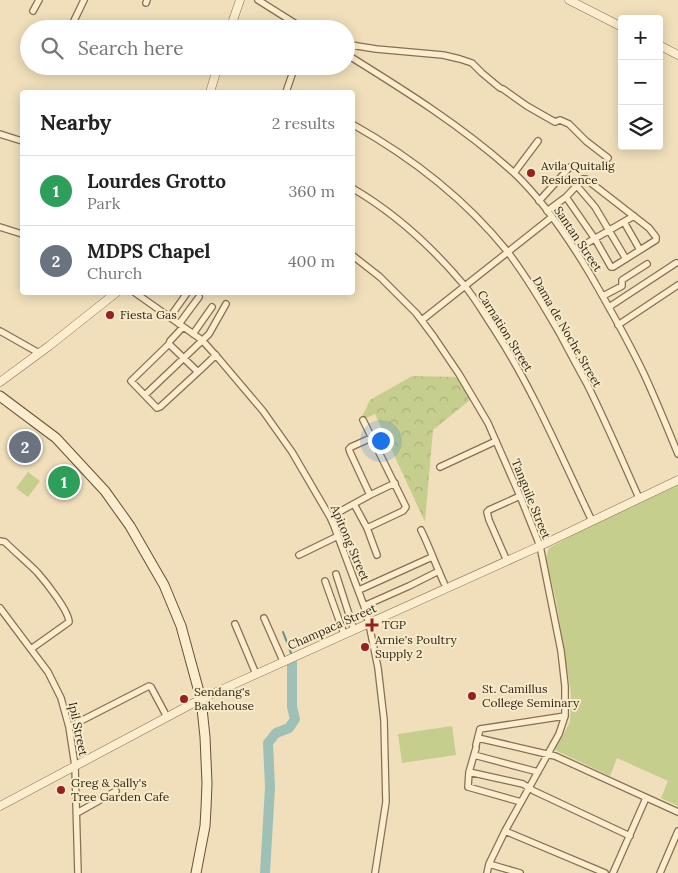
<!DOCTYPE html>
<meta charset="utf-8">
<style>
:root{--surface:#fff;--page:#f6f6f6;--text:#222;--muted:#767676;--line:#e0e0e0;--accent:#0b8043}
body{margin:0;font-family:Lora,serif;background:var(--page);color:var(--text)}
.controls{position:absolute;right:15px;top:15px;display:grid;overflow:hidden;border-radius:5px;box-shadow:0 2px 12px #0003}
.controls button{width:45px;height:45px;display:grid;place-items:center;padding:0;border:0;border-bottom:1px solid var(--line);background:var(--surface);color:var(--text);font:25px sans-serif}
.you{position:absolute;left:380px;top:440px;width:18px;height:18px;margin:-12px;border:4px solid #fff;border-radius:50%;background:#1a73e8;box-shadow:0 0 0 8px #1a73e833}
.badge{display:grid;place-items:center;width:32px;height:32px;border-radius:50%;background:var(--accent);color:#fff;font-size:16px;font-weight:700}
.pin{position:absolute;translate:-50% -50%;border:2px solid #fff;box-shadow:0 1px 5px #0006}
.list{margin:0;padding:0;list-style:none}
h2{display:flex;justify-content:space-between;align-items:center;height:65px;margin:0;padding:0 20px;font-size:21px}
h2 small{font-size:16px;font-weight:400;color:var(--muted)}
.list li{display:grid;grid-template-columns:32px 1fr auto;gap:15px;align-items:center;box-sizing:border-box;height:70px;padding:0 20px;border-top:1px solid var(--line)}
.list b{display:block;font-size:19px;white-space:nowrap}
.list p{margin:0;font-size:16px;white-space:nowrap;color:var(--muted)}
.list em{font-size:16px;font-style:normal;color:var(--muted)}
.icon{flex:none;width:28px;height:28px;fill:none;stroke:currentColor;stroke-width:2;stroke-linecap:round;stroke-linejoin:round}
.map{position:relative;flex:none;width:678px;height:873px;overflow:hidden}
.search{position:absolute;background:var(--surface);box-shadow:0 2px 12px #0003;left:20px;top:20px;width:335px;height:55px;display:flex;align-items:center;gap:12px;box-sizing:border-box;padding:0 18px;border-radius:28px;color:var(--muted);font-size:19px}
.panel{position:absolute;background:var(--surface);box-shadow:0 2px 12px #0003;left:20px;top:90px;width:335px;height:205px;border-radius:5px}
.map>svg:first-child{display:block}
.green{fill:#c6ce8e}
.forest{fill:url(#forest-crowns)}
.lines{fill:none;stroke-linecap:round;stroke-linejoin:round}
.stream{stroke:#668d83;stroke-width:2}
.river{stroke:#9fc0b6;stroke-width:10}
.minor-casing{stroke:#876f53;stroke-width:8}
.tertiary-casing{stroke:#876f53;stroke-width:9}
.secondary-casing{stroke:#685037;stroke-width:11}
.minor{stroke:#fbedcd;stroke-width:5.5}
.tertiary{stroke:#fbedcd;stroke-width:8}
.secondary{stroke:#fbedcd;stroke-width:9}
.poi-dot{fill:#992022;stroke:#f7eac9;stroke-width:2}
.labels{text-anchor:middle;stroke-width:4;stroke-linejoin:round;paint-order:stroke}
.poi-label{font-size:12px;fill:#35271a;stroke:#f7eac9;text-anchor:start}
.street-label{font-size:12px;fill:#35271a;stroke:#f7eac9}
</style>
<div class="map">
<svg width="678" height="873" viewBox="0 0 678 873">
<defs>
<pattern id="forest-crowns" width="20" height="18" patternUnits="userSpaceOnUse" patternTransform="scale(1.25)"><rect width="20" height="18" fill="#c6ce8e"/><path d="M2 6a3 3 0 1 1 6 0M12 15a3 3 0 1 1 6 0" fill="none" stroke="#abb17a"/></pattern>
</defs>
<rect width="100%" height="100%" fill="#f0dfba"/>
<path class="green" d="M69,468L78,476L59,496L50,488Z
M28,472L40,481L28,497L16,488Z
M678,485V806L661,798L668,781L617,758L610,776L555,750L570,722L571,693L556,601L546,558L549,548L592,525Z
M452,726L456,755L402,763L398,734Z"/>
<path class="forest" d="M412,376L457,377L470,400L433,430L425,522L375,414L360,421L370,400Z"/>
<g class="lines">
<path class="stream" d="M283,632L291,653"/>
<path class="river" d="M265,873L270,787L268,743L276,733L289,728L295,719L292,707V662"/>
<g class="minor-casing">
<path id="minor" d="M258,0L304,29
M146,3L147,0
M33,11L39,0
M70,29L84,0
M346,52L351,45L376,49L443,55L460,59L472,63L482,73L500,88L503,89L527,106L555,122L560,120L569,124L586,141L608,158
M346,54C404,90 462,126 513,172C543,200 569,239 590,274C609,307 628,340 644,374C656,400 667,427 678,454
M286,92L295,66
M352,124C411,157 465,199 507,251C527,277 544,306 560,334C569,351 578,368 587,384C606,422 622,460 639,498
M0,134L22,141
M514,173L538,141
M577,186L595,207L626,259
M352,188C395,213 432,247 464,285C475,298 484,314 494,329C533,389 561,456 592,521
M539,201L570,167
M547,211L566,197L583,179H586L649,228L656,237V240L613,267H611L595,239L566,197
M624,222L640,250
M0,227L22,234
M575,250L634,216
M352,255L380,277L416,313L434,337L459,374L488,423L520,496L540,546L561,651L565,686V716L559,734L505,831L489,864L487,873
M134,292L202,340L219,359L263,411L292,452L330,517L334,526L364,606L369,624L378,668L384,720L386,802L375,873
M603,296L622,286V280L647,264
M609,307L676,263
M170,317L187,293
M422,320L552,217
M179,324L199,297
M618,325L678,285
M183,327L170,341L169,344L131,381L157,408L160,407L198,372L216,355
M0,331L39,353
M193,334L212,307
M169,344L198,372
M145,395L209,334L226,304
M363,420L406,507L403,511L367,528
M440,467L496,441
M370,495L350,452L349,449L351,447L371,438
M354,504L367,528L377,555
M330,517L370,495L395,483
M421,530C430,548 436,566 444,583
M0,541L5,542C15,552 27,562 37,572C45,581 69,611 69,622L31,649
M299,555L338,536
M507,561L489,520L487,512L489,510L520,496
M336,574L354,630
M325,581L344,634
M359,590L432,557
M364,606L409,586L439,571
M0,608L48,672L61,698L69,727L75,766L78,873
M264,618L283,661
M235,624L256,674
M69,727L149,686L151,687L167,717
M478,738L555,756L678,812
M476,745L480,729L565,716
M476,748L469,772L468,787L521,802
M474,755L538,772
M469,772L523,784L534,791L630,836
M77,813L116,791
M505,831L605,873
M489,864L520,873
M613,873L646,798
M660,873L678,831"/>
</g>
<g class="tertiary-casing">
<path id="tertiary" d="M569,0L622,27
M230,29L240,0
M659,45L678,55
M210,92L218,66
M0,382L49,346L117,292
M0,806L201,699L540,546L678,480"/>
</g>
<g class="secondary-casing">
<path id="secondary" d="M0,396L56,438L105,491L130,526L153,566L164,585L181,626L201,699L205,737L207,783L206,808L205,826L196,873"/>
</g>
<use href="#minor" class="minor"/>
<use href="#tertiary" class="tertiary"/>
<use href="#secondary" class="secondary"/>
</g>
<g class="poi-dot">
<circle cx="531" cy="173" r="5"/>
<circle cx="110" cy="315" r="5"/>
<path d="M369.5 617.5h5v5h5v5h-5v5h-5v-5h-5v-5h5z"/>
<circle cx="365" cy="647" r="5"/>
<circle cx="472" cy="696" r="5"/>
<circle cx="184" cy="699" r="5"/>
<circle cx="61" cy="790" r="5"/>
</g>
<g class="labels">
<g class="poi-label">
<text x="541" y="170">Avila Quitalig<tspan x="541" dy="14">Residence</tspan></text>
<text x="120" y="319">Fiesta Gas</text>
<text x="382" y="629">TGP</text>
<text x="375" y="644">Arnie's Poultry<tspan x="375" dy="14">Supply 2</tspan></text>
<text x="482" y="693">St. Camillus<tspan x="482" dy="14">College Seminary</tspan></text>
<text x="194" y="696">Sendang's<tspan x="194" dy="14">Bakehouse</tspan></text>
<text x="71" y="787">Greg &amp; Sally's<tspan x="71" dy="14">Tree Garden Cafe</tspan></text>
</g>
<g class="street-label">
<text transform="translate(578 239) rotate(56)" y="4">Santan Street</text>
<text transform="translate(505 331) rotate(58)" y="4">Carnation Street</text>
<text transform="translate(567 332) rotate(60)" y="4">Dama de Noche Street</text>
<text transform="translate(531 499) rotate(68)" y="4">Tanguile Street</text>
<text transform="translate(350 543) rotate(67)" y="4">Apitong Street</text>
<text transform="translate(332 627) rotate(-24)" y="4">Champaca Street</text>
<text transform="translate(78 729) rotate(78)" y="4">Ipil Street</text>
</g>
</g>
</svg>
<div class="controls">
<button>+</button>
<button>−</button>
<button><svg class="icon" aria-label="layers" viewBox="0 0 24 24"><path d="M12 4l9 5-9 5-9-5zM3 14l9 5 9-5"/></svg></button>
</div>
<div class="you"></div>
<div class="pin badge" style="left:64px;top:482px;background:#2e9e5b">1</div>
<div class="pin badge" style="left:25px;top:447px;background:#6b7280">2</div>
<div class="search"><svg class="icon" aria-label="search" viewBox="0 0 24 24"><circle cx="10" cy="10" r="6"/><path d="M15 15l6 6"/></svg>Search here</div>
<section class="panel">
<h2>Nearby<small>2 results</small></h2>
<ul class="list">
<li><span class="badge" style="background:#2e9e5b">1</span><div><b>Lourdes Grotto</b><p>Park</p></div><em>360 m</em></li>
<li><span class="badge" style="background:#6b7280">2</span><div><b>MDPS Chapel</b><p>Church</p></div><em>400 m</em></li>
</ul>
</section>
</div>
